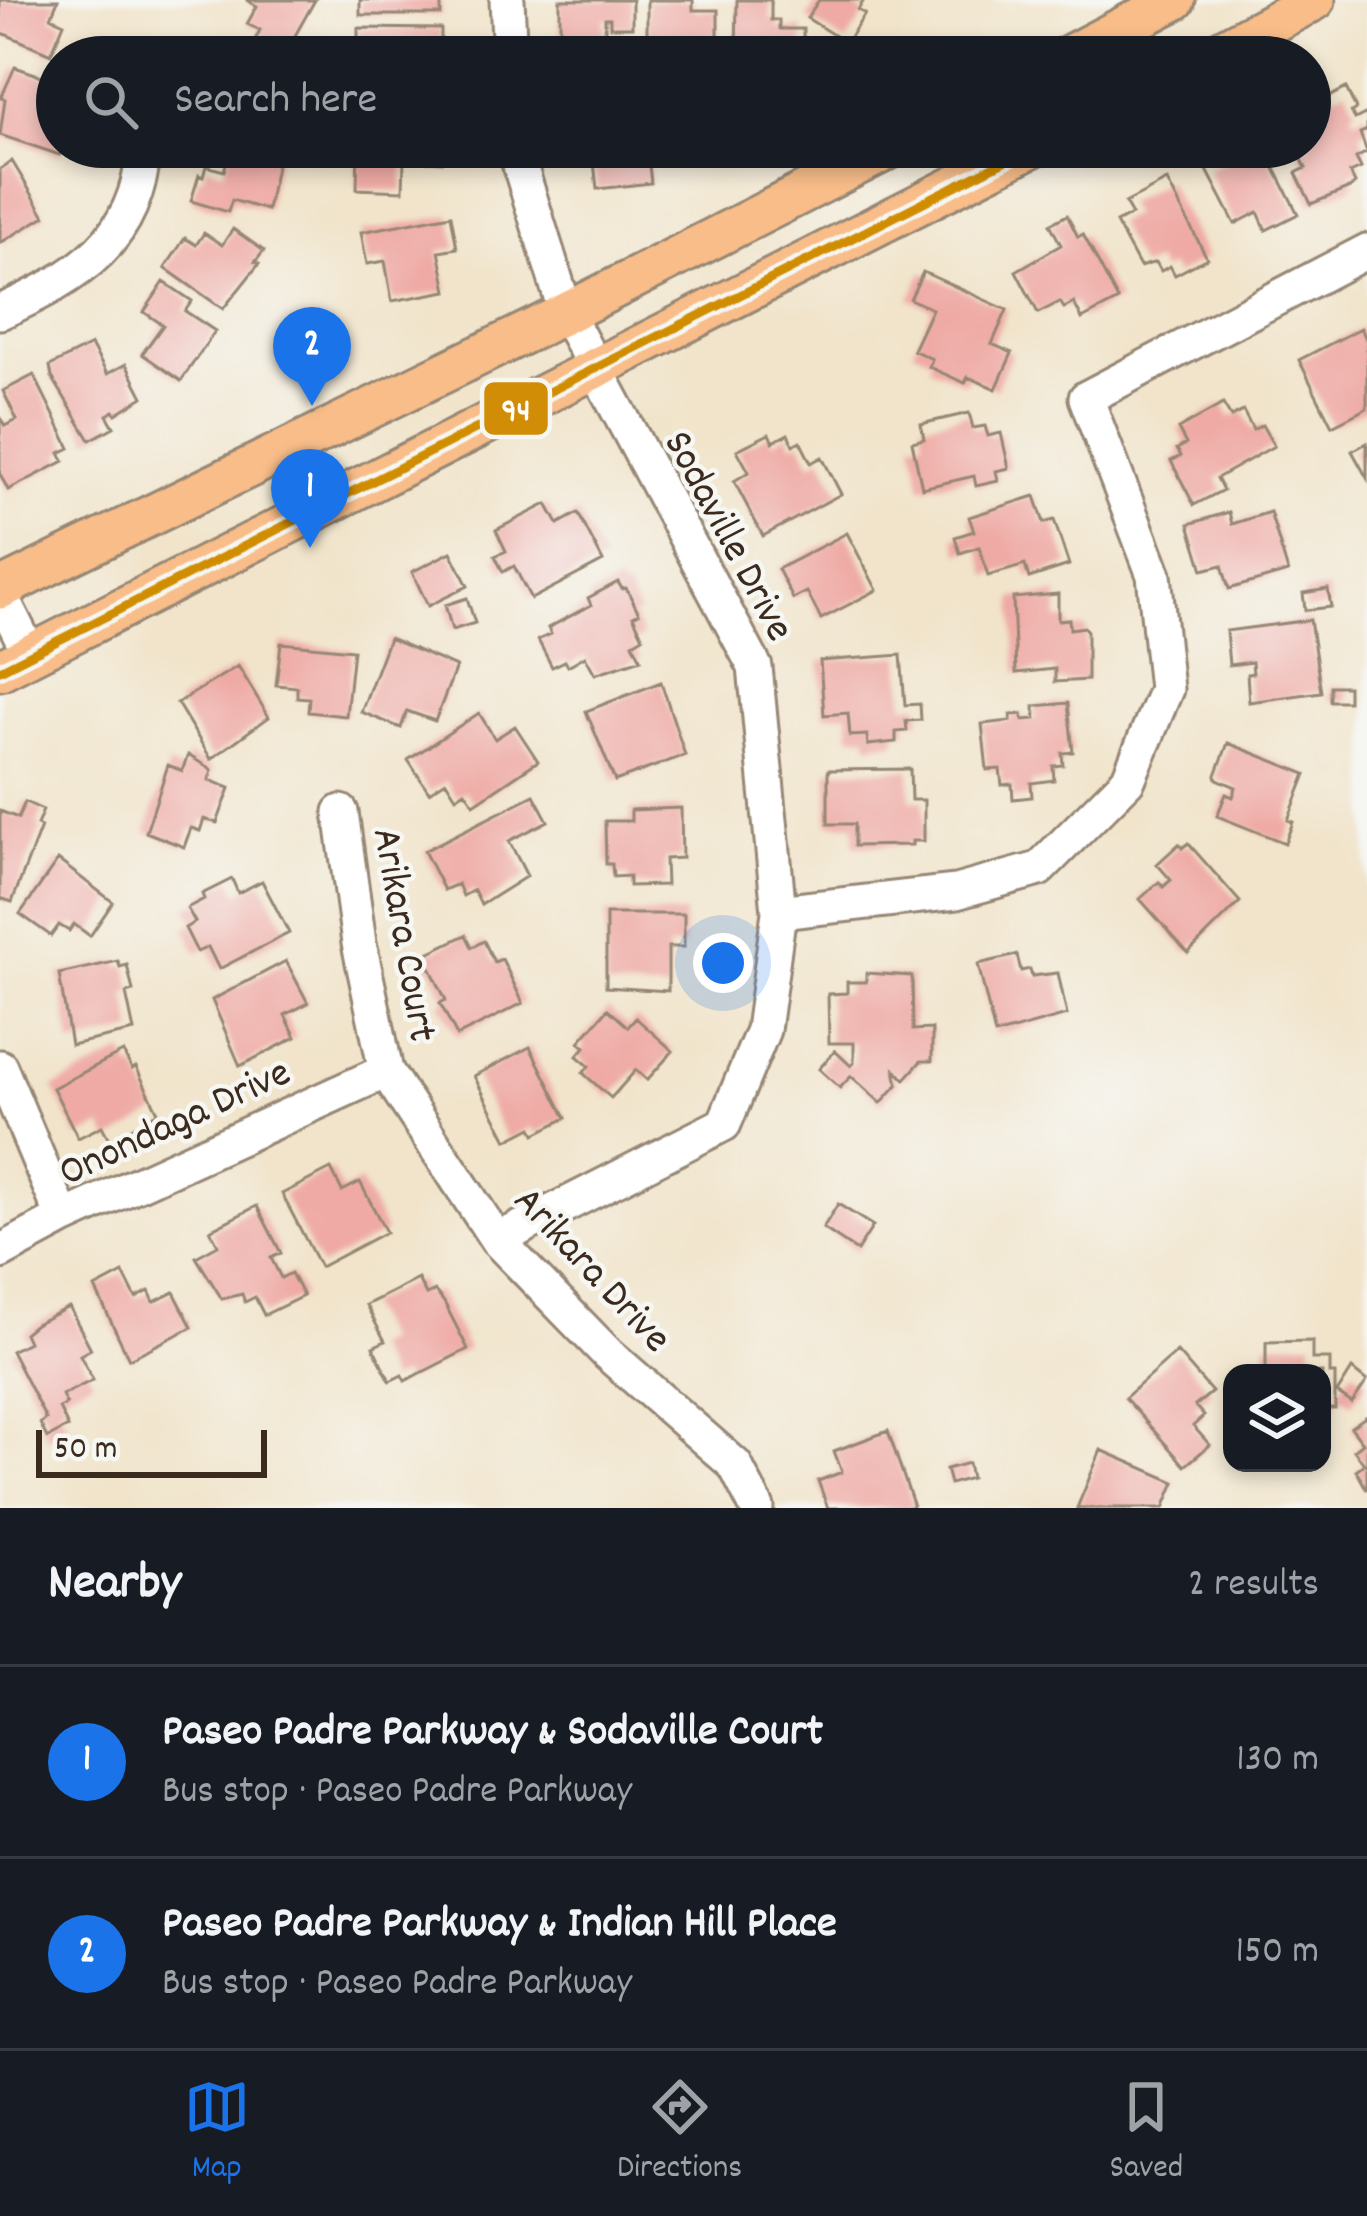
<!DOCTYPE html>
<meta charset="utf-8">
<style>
:root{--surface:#171b24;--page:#20242c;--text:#f1f3f6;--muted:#9ea1a6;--line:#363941;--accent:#1a73e8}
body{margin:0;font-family:Dekko,sans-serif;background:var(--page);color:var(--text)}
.controls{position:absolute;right:36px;bottom:36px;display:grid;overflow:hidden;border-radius:24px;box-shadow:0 6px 18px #0003}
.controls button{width:108px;height:108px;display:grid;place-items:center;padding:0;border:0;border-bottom:3px solid var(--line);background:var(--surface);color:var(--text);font:60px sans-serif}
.scale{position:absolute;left:36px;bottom:30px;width:231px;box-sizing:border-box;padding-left:12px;border:6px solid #3b2a1e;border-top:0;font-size:33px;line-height:42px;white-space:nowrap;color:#3b2a1e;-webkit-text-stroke:9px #f6f6f2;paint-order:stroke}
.you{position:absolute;left:723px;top:963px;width:42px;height:42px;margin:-30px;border:9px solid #fff;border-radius:50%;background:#1a73e8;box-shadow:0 0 0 18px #1a73e833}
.badge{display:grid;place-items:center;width:78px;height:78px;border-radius:50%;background:var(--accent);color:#fff;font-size:39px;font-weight:700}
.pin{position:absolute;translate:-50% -99px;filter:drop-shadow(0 3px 6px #0008)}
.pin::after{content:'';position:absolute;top:63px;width:42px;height:36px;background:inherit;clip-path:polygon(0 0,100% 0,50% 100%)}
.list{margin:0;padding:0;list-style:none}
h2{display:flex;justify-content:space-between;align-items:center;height:156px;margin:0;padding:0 48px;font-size:51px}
h2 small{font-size:39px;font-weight:400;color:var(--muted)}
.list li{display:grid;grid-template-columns:78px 1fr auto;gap:36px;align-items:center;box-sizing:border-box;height:192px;padding:0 48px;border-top:3px solid var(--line)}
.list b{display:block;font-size:45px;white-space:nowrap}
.list p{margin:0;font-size:39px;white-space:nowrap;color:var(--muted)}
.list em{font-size:39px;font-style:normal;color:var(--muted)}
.icon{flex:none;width:66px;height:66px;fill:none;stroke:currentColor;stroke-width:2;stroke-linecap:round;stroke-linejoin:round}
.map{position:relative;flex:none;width:1367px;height:1508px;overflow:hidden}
.search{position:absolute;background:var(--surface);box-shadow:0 6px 18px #0003;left:36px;right:36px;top:36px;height:132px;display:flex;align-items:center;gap:30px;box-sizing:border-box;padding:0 42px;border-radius:66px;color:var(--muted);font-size:45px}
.sheet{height:540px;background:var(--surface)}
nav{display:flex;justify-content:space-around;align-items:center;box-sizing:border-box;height:168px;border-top:3px solid var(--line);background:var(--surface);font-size:33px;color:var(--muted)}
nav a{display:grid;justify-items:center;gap:6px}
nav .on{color:var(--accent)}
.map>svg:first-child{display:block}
.building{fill:#efaaa5}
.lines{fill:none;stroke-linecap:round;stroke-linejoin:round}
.minor-casing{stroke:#968774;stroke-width:39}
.major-casing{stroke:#968774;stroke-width:45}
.minor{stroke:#fff;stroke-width:33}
.major{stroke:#f8bd89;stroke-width:39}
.bus-1-casing{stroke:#f6f6f2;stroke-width:18}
.bus-1{stroke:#d18d06;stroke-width:9}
.labels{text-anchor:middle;stroke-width:9;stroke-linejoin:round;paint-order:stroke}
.street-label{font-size:42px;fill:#3b2a1e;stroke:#f6f6f2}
.line-badge{stroke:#f6f6f2;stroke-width:4.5}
.badge-label{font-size:33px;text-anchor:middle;font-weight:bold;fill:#fff}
</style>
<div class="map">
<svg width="1367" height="1508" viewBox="0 0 1367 1508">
<rect width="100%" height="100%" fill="#f6f6f2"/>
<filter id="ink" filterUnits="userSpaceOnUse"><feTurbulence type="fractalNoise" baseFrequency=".00833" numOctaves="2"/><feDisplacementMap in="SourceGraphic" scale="24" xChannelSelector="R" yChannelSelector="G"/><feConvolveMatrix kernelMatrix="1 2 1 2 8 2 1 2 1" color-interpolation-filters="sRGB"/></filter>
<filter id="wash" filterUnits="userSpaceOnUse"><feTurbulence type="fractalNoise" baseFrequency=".004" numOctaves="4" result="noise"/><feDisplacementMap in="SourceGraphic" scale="48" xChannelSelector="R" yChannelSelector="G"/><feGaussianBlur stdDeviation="2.7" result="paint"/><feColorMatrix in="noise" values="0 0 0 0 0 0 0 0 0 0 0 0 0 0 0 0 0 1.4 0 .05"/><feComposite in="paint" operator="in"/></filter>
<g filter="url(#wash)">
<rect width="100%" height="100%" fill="#f1e4cb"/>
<g id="blocks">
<path class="building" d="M0,0H58L51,17L64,23L51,54L0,32Z
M246,0H315L283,57L254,42L260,30L247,24L257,6Z
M360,0H441V15H360Z
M560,0H632V27H610V18H605V44H560Z
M647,0H693V10H718V57H647Z
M737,0H771V20H779V29H803V57H736Z
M819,0H864L858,10L865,14L846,43L807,18Z
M358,28L441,29V57H358Z
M15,67L50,79L44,98L57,102V147H63L60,155L0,135L5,99L1,98Z
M1346,88L1356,109L1351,112L1355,119L1367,113V130L1360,133L1367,152L1356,158L1361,168L1350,173L1355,183L1350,188L1311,204L1296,173L1306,168L1296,147H1310V107Z
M231,147H259L279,153L267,210L232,200L228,212L191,201L199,175L203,177L206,166L224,171Z
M358,147H443L442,162L404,160L403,191L357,189Z
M573,147H647L651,183L597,189L594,162H585L584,150L574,152Z
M1252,147H1264L1298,214L1266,230L1258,212L1235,224L1207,170Z
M12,161L45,216L0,243V169Z
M1167,181L1207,258L1175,275L1170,266L1161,271L1156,262L1140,267L1116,223L1132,215L1125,203Z
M451,215L457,248L439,251L447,291L392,301L385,261L367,264L361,232Z
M1067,215L1078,237L1083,234L1118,300L1082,319L1074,303L1064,308L1060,302L1038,313L1016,271L1061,245L1050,224Z
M233,229L264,251L255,262L259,264L223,309L165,268L185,238L196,245L204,233L222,245Z
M923,272L1007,310L992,344L1012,353L996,389L968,377L965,383L929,367L932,359L913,350L932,309L910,299Z
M164,282L192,301L185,311L215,331L181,381L142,354L163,325L144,312Z
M1361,328L1367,341V408L1332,426L1299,360Z
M91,345L107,374L126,364L143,397L116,414L114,411L107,415L114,427L90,440L52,377L50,366Z
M34,375L70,448L60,453L64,461L8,490L0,474V417L5,426L17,420L3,391Z
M1223,404L1231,417L1243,411L1253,430L1262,425L1274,446L1217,478L1223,490L1194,505L1171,461L1181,456L1177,449L1186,444L1178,429Z
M969,413L973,428L985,426L988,436L1001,433L1009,468L996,471L998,481L976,486L974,476L922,488L912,442L924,439L921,424Z
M769,434L773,442L788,434L793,445L800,441L811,463L822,457L841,494L763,536L734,481L749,472L737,450Z
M1367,443V478L1352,451Z
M1035,496L1044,523L1054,520L1069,565L1029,578L1025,565L988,576L979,547L960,553L955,537L974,531L969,517Z
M547,504L558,524L578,513L603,561L531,599L514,566L503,572L495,556L506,551L496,530Z
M1229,512L1232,524L1270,512L1288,572L1229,589L1222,565L1203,570L1189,524Z
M847,533L877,590L821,619L807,592L793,599L778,569Z
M451,552L468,586L428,606L412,572Z
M618,582L622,589L626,588L639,613L633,616L643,637L633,643L641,659L595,674L585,656L568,666L565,661L552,667L538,640L551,634L548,628L591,605L588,598Z
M1328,589L1331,607L1305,610L1303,593Z
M1058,594V620L1069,619L1070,629L1084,627L1087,631V680L1055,682V669L1016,673L1013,598Z
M467,598L475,623L452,630L445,605Z
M1310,620L1321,692L1249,702L1247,674L1253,673L1252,662L1229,665L1226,631Z
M389,638L456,667L435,721L407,711L401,728L361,712Z
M281,643L353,650L346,716L308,712L309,698L297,697V687L276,685Z
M901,655L905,705L920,704L921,720L906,721L907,731L896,732V742L868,745L867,735L850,736L848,713L824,715L820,661Z
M238,666L269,717L211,759L177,703Z
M661,682L685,755L615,781L586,711Z
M1330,686H1348V701H1330Z
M1068,703L1073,752L1062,753L1063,765L1053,766L1054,780L1031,783L1032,797L1013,799L1012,784L1002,785L1000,769L987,770L982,724L1011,721V715L1022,714L1023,720L1036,719L1034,706Z
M479,713L495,739L515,726L538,761L474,804L465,791L456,797L446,781L429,792L408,760Z
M1228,743L1306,774L1288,820L1293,822L1285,843L1217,816L1226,794L1233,797L1236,787L1217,779L1216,775Z
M188,755L212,770L209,780L230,788L217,823L204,819L200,831L191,828L184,847L146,832L168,765L182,771Z
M910,769L911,800H924V841H912V845L854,846V824H828V770Z
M534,795L548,821L509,841L527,876L481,905L474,890L463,896L458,884L444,890L424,851Z
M25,802L43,810L37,825L41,827L12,902L0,898V811L18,818Z
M681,808L682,858L665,859L666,885L629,886V876L613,877L612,864H606L605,821H631V810Z
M1188,843L1240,902L1188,953L1140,899L1159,882L1163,887L1171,880L1157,864L1179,844L1182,848Z
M58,860L113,902L90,936L74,924L69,931L59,925L51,936L20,914Z
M232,879L238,893L262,881L289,933L219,969L208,947L197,952L185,928L195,922L187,908L204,899L202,894Z
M606,914H684V947H668V991L606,987Z
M466,935L472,947L484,941L494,962L502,959L523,1003L457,1036L440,1003L446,1000L424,955Z
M1017,955L1021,971L1030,969L1032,976L1058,973L1067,1015L995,1035L978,964Z
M118,961L120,967L127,965L133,991L126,993L134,1031L71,1045L59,974Z
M286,961L308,1003L285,1015L296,1037L240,1066L212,1000Z
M866,973L912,976L913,1030L932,1029V1061H921L905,1079L895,1070L898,1084L881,1103L851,1076L840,1088L819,1069L835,1051L851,1066L854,1063V1043H829L828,994L847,993V982H866Z
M608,1009L628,1027L636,1018L673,1051L647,1080L636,1070L611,1098L583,1073L589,1066L577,1056L585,1047L579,1042Z
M530,1047L566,1118L535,1134L532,1127L507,1140L474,1076Z
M123,1052L132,1069L136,1067L158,1112L110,1141L102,1126L78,1138L53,1088Z
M331,1169L342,1191L360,1182L386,1232L320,1267L282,1194Z
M838,1204L873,1226L857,1251L823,1228Z
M257,1206L281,1253L271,1258L281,1278L291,1273L303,1296L264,1315L255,1297L245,1302L242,1294L222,1299L196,1257L218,1245L210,1230Z
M123,1273L136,1298L149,1291L154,1302L174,1292L192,1327L129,1359L95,1288Z
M418,1279L426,1295L435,1291L444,1302L468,1349L405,1381L402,1375L390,1381L373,1347L385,1341L366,1305Z
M69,1307L91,1349L80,1355L93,1380L62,1395L66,1404L59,1408L68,1427L47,1438L40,1423L46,1419L11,1351L28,1342L24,1333L35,1324Z
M1312,1341V1359H1330V1374H1335V1409H1322V1373H1266V1342Z
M1177,1352L1212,1392L1195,1406L1204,1416L1193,1426L1210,1445L1185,1466L1125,1398Z
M1352,1369L1367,1381L1352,1403L1337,1393Z
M1367,1416V1490L1356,1470L1364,1464L1354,1450L1363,1443L1351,1427Z
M888,1431L913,1504L911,1508H828L818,1481L842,1472L834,1451Z
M1101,1450L1175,1482L1164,1508H1077Z
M968,1463L971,1478L950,1484L946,1469Z"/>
</g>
</g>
<g filter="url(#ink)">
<use href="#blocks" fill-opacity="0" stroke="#968774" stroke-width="3"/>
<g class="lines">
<g class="minor-casing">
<path id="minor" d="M507,0L510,57
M0,312C79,276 137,242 144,147
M0,594L30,654
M341,812L359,943L386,1071L497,1240L607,1353L735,1465L757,1508
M779,912L956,892L1039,869L1128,780L1166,689L1154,575L1086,398L1367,251
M0,1067L63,1218
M497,1240L724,1124L763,1030L779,912L755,667L566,313L514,147
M0,1252L63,1218L386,1071"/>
</g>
<g class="major-casing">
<path id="major" d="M1066,57L1175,0
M1208,57L1315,0
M0,589L566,313L893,147
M0,670L1032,147"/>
</g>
<use href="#minor" class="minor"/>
<use href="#major" class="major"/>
<g class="bus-1-casing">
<path id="bus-1" d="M0,670L1032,147"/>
</g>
<use href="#bus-1" class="bus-1"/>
</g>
</g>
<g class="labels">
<g class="street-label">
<text transform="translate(732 534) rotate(62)" y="15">Sodaville Drive</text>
<text transform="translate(408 934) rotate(80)" y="15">Arikara Court</text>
<text transform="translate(173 1119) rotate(-25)" y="15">Onondaga Drive</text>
<text transform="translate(595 1267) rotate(47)" y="15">Arikara Drive</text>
</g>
</g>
<rect class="line-badge" x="482" y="380" width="68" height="57" rx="12" fill="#d18d06"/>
<g class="badge-label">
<text x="516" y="420">94</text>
</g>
</svg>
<div class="controls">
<button><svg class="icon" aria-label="layers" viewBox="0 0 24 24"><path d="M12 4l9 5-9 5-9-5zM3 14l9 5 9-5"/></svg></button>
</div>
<div class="scale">50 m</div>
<div class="you"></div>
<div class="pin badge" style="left:310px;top:548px">1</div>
<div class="pin badge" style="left:312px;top:406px">2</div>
<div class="search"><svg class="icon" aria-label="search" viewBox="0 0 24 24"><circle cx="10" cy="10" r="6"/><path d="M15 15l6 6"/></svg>Search here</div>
</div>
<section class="sheet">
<h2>Nearby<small>2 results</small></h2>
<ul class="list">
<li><span class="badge">1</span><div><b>Paseo Padre Parkway &amp; Sodaville Court</b><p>Bus stop · Paseo Padre Parkway</p></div><em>130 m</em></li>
<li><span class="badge">2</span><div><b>Paseo Padre Parkway &amp; Indian Hill Place</b><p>Bus stop · Paseo Padre Parkway</p></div><em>150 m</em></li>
</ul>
</section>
<nav>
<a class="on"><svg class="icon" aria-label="map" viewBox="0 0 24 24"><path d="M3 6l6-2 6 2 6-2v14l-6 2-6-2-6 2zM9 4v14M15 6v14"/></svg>Map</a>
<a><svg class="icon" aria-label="directions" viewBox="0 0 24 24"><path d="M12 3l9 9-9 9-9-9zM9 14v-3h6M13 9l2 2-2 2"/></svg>Directions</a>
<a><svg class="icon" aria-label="saved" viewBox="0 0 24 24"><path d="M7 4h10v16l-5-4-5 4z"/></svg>Saved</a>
</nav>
